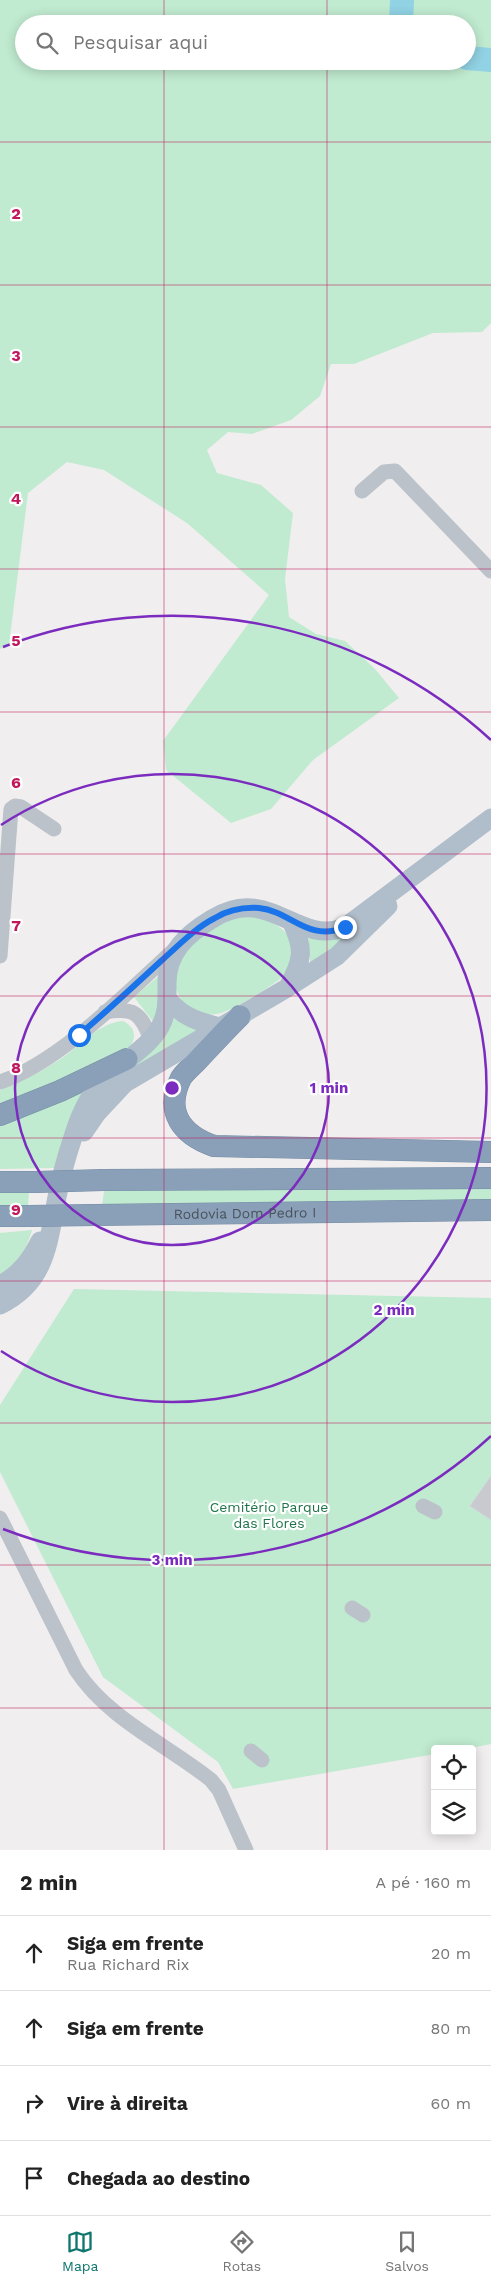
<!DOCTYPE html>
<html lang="pt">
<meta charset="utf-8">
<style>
:root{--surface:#fff;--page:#f6f6f6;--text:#222;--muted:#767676;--line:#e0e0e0;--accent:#0f766e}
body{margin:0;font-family:"Work Sans",sans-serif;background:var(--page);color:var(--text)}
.controls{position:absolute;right:15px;bottom:15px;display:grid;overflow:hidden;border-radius:5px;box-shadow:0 2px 12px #0003}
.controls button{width:45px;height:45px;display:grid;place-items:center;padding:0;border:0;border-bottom:1px solid var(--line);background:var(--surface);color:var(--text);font:25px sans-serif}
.stop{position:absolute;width:15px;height:15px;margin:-11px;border:4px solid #1a73e8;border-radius:50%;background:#fff}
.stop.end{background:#1a73e8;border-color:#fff;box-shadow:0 1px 5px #0008}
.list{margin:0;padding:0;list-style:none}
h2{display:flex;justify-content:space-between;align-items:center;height:65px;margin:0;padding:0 20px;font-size:21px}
h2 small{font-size:16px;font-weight:400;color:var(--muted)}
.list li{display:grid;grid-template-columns:32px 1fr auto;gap:15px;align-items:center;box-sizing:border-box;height:75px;padding:0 20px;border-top:1px solid var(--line)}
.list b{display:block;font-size:19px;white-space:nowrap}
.list p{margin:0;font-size:16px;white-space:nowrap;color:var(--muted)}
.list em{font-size:16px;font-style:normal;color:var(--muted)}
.icon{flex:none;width:28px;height:28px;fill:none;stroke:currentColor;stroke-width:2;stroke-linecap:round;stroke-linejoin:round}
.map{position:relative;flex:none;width:491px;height:1850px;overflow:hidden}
.search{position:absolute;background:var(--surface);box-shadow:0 2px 12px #0003;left:15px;right:15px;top:15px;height:55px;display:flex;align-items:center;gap:12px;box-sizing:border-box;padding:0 18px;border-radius:28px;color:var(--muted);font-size:19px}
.sheet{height:365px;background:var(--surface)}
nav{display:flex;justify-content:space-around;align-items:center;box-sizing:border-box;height:70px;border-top:1px solid var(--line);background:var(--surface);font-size:14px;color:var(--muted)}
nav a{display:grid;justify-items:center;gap:2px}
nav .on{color:var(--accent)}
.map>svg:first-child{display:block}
.green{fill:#c0ebd0;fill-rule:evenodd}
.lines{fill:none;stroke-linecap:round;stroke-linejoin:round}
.river{stroke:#91d2e4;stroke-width:24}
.building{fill:#c9cad0;stroke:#d2d4d9}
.highway-casing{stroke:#758ca4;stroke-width:22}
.minor{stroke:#bbc2ca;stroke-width:15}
.major{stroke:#b0bdca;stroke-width:19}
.highway{stroke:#8aa0b9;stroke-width:21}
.highway-bridge-casing{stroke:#758ca4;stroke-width:22;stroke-linecap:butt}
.highway-bridge{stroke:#8aa0b9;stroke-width:21}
.route{stroke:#1a73e8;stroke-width:6}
.grid{fill:none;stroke:#c2185b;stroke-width:1;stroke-opacity:0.55}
.ring{fill:none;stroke:#7b2cbf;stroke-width:2.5}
.labels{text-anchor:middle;stroke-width:4.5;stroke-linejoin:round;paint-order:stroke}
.street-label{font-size:14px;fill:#48515a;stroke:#fff}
.park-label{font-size:14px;fill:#1f744a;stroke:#fff}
.grid-label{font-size:16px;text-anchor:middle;font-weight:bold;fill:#c2185b;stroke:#fff;stroke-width:4.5;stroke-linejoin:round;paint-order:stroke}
.centre{fill:#7b2cbf;stroke:#fff;stroke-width:2.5}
.ring-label{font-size:15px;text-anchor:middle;font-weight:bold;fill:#7b2cbf;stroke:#fff;stroke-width:4.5;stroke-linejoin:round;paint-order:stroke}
</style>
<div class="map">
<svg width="491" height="1850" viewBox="0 0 491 1850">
<rect width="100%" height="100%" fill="#f0eeee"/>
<path class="green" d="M0,0H491V323L482,332L433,333L354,364H331L320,396L291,420L252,434L228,432L207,450L217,473L261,485L293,513L285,579L289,617L316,634L345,641L375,669L399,698L313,760L271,809L231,823L166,770L163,741L269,595L187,523L104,470L67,462L28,493L9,645L0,649ZM24,24H467V61H24Z
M248,916C279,920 307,939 285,974C280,982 234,1009 224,1012C216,1015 207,1016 198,1013C180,1005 170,986 177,966C182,951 207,928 222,921C229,917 240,917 248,916Z
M356,933L310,966V954L306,935Z
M160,975L159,1007L155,1024L134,997Z
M174,1018L192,1028L205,1029L102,1090L169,1029Z
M123,1021C135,1027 137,1036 130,1047L0,1108V1090C22,1083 45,1069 65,1056C83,1043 99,1023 123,1021Z
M88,1086L55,1168L0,1169V1120Z
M491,1186V1203L102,1206L104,1191Z
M0,1192H29L28,1207H0Z
M32,1230C25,1254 18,1261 0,1278V1233Z
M74,1289L491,1298V1744L466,1749H435V1754L233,1789L218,1762L103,1677L0,1472V1405Z"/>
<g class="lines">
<path class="river" d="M401,24L402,0
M467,58L491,60"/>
</g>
<path class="building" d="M491,1476V1520L470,1506Z"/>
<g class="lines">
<g class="highway-casing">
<g id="highway">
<path d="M240,1016C225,1031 211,1046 197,1061C192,1066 185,1072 181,1078C164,1112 182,1135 214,1146L491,1152"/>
<path d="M0,1115L60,1091L127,1059"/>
<path d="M103,1180L491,1178"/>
<path d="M0,1182H36"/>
<path id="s1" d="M94,1215L491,1210"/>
<path d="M0,1216H29"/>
</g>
</g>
<path class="minor" d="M362,491L384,472L395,471L491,571
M0,956L11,809L15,806L21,807L54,829
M105,1012C134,1007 141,1013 151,1040
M0,1082C59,1063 129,991 175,949
M423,1506L435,1512
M0,1518L76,1670C108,1719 166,1744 211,1780L219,1790L246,1850
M352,1608L363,1615
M251,1751L262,1760"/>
<path class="major" d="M288,987C303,960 305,949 291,921
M168,999C182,1017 199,1022 220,1027
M84,1132L97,1113L125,1083L287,988L337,956L388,906
M0,1285C19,1275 30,1261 40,1241
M0,1305C47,1282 48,1242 57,1197C61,1176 67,1155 74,1134C80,1115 90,1093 105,1079C123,1061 147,1049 160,1027C168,1013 167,999 167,983C167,952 187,934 212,919C270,883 297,947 345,927L491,818"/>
<use href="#highway" class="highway"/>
<g class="highway-bridge-casing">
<path id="highway-bridge" d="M36,1182L103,1180
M29,1216L94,1215"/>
</g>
<use href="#highway-bridge" class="highway-bridge"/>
</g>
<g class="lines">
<path class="route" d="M79,1035C107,1011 134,986 161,961C178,946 195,928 215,918C228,910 243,907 259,908C291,911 308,943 345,927"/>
</g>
<path class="grid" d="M164,0V24M327,0V24M164,61V1850M327,61V1850M0,142H491M0,285H491M0,427H491M0,569H491M0,712H491M0,854H491M0,996H491M0,1138H491M0,1281H491M0,1423H491M0,1565H491M0,1708H491"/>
<g class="ring">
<circle cx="172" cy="1088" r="157"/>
<path d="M1 825A314 314 0 1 1 1 1351"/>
<path d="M491 1436A472 472 0 0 1 3 1529M3 647A472 472 0 0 1 491 740"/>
</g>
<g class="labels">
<g class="street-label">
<text dy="5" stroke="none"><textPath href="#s1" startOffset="151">Rodovia Dom Pedro I</textPath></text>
</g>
<g class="park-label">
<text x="269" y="1512">Cemitério Parque<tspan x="269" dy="16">das Flores</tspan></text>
</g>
</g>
<g class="grid-label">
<text x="16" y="219">2</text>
<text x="16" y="361">3</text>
<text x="16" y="504">4</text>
<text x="16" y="646">5</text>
<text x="16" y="788">6</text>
<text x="16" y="931">7</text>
<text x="16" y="1073">8</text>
<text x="16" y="1215">9</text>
</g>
<circle cx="172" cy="1088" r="8" class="centre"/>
<g class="ring-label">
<text x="329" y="1093">1 min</text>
<text x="394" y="1315">2 min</text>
<text x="172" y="1565">3 min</text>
</g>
</svg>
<div class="controls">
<button><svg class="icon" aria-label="locate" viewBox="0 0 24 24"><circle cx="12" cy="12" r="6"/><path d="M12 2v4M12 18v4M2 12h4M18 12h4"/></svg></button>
<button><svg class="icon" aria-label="layers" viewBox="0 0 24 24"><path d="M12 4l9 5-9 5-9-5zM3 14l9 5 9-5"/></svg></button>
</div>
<div class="stop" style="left:79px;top:1035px"></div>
<div class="stop end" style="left:345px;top:927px"></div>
<div class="search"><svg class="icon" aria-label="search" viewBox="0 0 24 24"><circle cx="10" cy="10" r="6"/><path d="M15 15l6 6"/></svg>Pesquisar aqui</div>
</div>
<section class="sheet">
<h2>2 min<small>A pé · 160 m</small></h2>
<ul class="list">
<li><svg class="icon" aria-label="ahead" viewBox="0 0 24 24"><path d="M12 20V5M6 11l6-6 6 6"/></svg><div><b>Siga em frente</b><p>Rua Richard Rix</p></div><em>20 m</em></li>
<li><svg class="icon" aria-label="ahead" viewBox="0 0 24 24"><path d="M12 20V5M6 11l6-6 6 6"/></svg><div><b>Siga em frente</b></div><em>80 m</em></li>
<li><svg class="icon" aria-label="right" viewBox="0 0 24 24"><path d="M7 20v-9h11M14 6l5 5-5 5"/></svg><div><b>Vire à direita</b></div><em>60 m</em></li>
<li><svg class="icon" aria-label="arrive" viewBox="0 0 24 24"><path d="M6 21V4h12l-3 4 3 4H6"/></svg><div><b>Chegada ao destino</b></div></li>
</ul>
</section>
<nav>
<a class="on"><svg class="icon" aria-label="map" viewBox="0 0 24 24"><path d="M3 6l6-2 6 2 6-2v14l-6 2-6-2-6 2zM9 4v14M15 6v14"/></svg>Mapa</a>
<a><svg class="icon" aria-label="directions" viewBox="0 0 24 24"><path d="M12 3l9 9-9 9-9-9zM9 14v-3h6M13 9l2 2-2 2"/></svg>Rotas</a>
<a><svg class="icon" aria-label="saved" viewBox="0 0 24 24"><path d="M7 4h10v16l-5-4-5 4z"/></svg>Salvos</a>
</nav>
